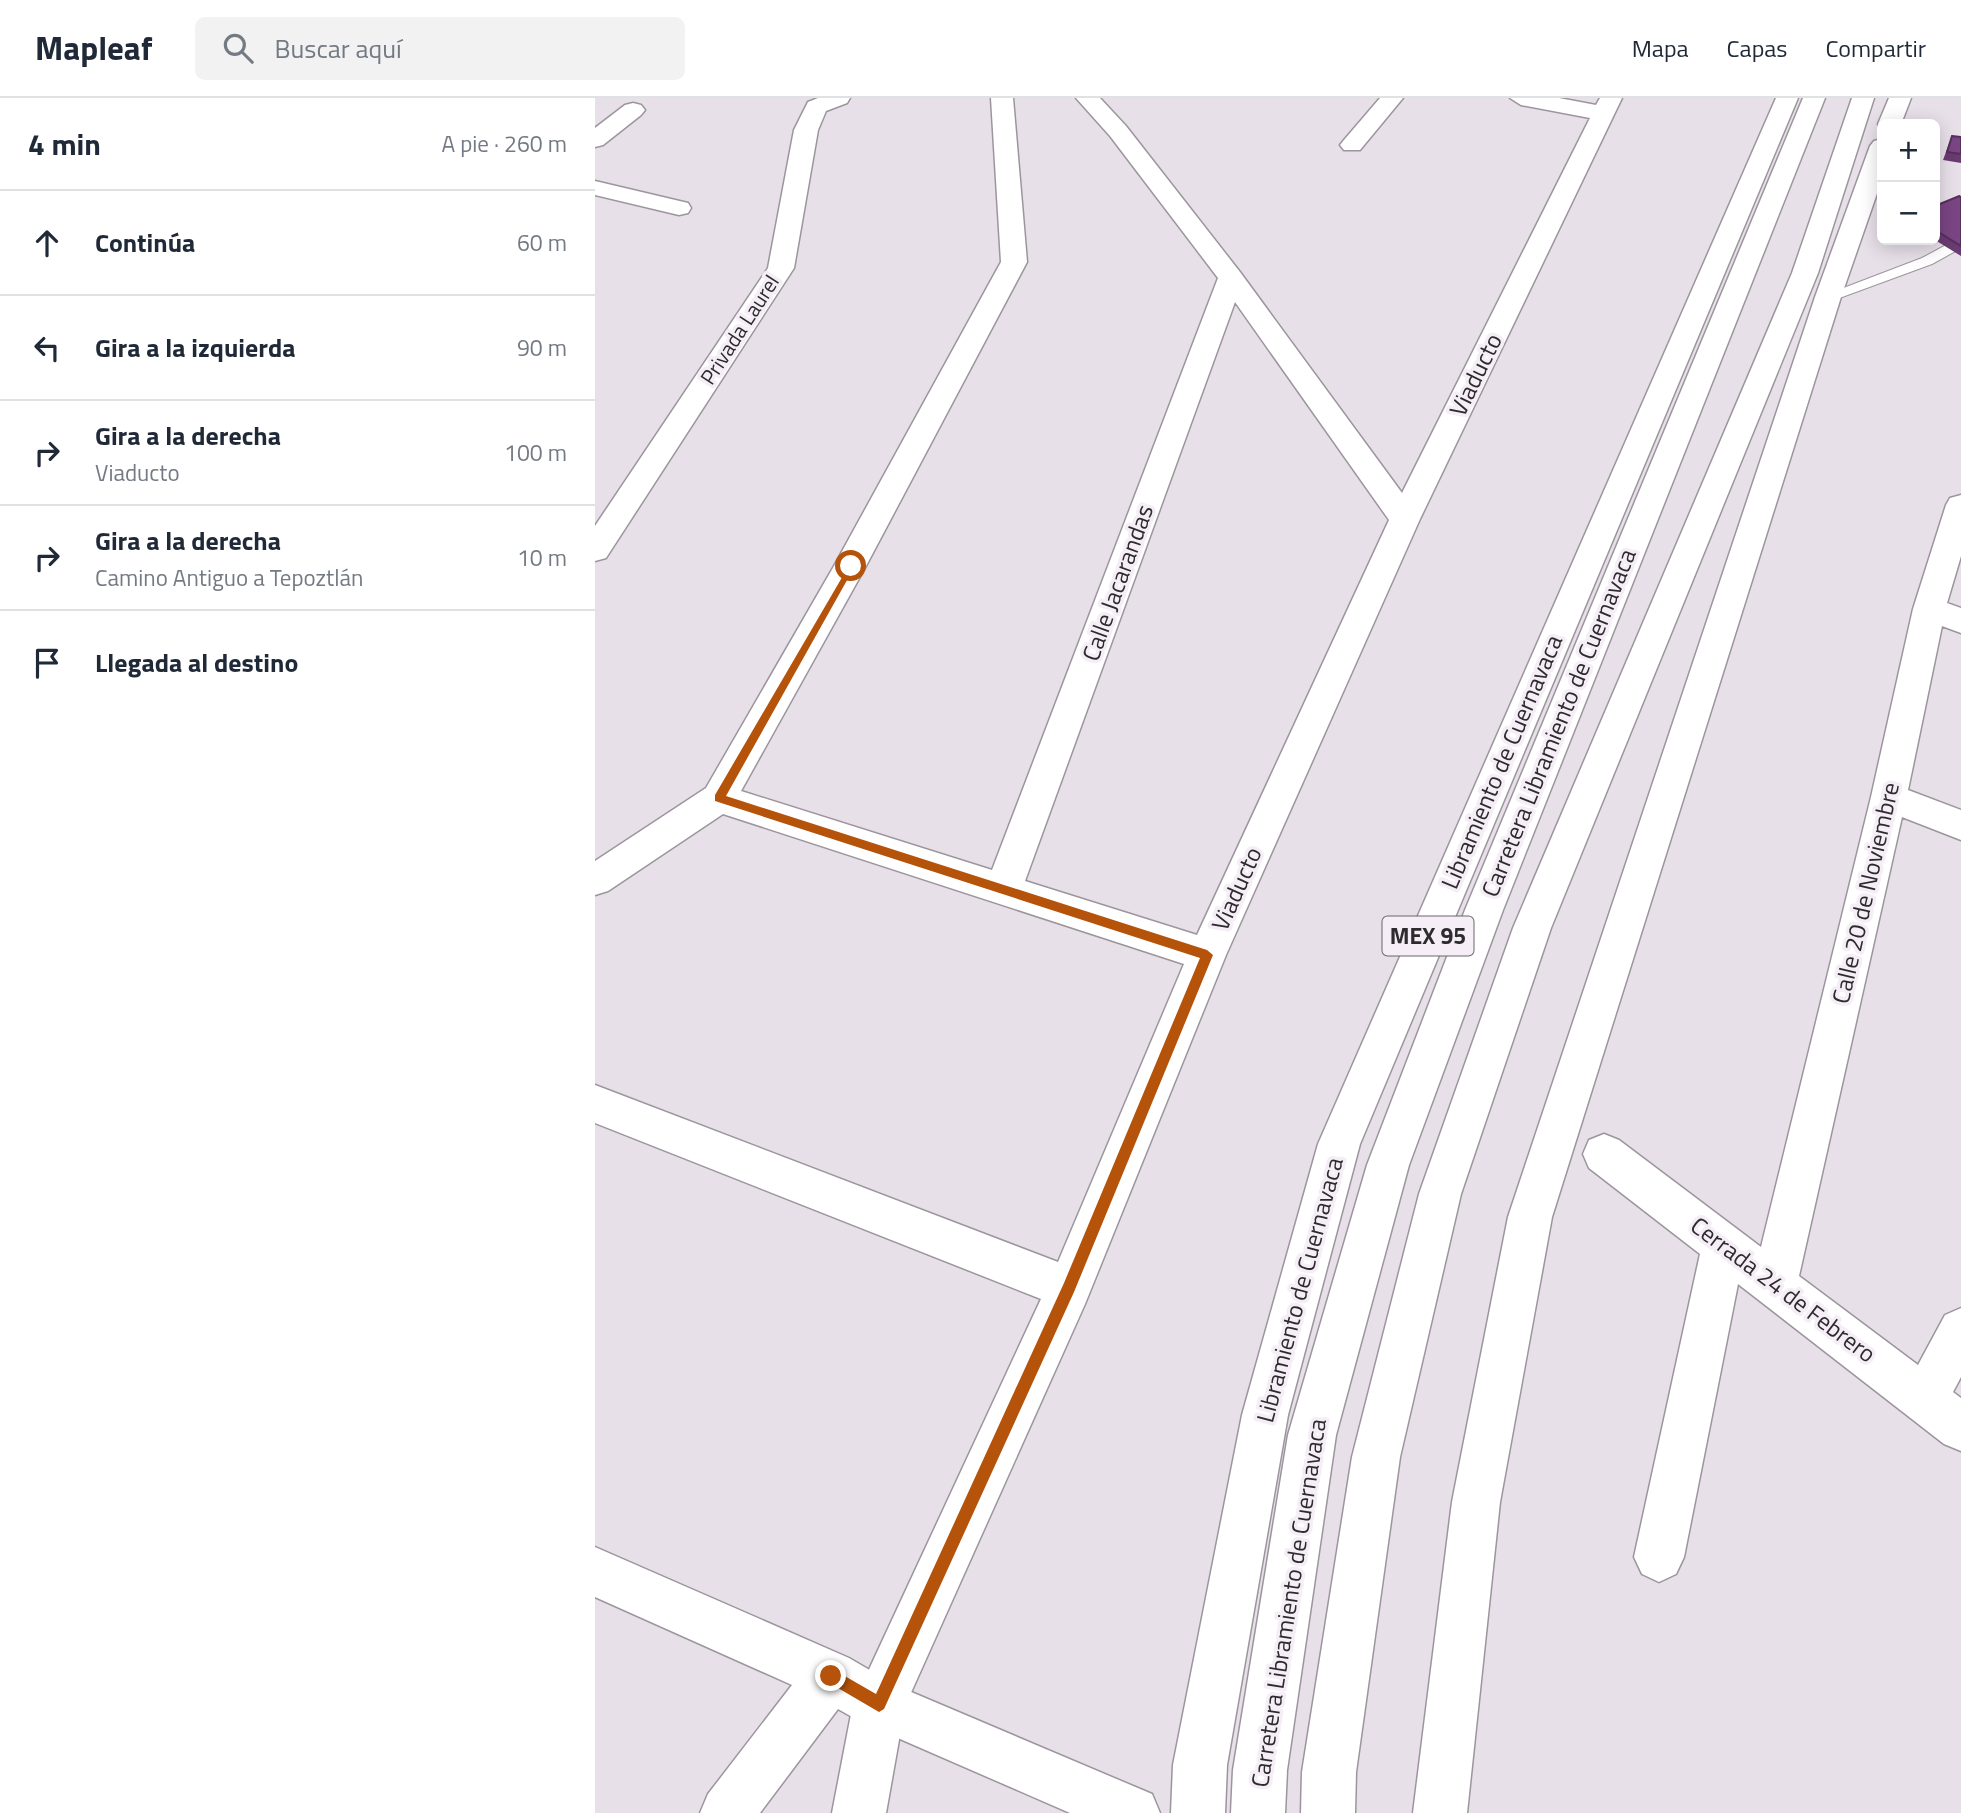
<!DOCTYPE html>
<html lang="es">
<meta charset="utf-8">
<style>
:root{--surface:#fff;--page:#f2f2f3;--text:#1f2937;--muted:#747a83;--line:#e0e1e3}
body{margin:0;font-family:"Titillium Web",sans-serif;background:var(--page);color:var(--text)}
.controls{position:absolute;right:21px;top:21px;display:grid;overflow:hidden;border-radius:10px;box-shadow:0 4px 18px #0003}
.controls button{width:63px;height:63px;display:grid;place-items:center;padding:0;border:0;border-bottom:2px solid var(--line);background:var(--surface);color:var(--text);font:35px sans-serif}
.stop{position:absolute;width:21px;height:21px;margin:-16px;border:5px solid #b45309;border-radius:50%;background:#fff}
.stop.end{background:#b45309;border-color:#fff;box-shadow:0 2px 7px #0008}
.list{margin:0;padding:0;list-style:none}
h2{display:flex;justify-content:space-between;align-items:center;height:91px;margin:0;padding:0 28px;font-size:30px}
h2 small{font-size:23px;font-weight:400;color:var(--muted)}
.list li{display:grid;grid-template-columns:46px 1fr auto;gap:21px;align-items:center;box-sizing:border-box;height:105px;padding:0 28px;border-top:2px solid var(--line)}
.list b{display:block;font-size:26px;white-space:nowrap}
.list p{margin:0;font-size:23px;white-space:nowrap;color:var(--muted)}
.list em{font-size:23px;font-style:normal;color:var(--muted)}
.icon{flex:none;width:38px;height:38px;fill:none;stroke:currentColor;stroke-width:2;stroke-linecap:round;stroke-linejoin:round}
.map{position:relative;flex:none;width:1366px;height:1715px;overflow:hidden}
header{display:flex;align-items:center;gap:42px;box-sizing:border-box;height:98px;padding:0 35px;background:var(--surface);border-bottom:2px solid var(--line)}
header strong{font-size:33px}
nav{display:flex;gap:38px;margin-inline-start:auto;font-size:24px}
.search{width:490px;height:63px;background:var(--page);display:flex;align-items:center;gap:18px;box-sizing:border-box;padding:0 24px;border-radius:10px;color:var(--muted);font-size:26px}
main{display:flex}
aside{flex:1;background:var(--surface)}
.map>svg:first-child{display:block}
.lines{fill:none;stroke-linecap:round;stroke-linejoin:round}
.lane-casing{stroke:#9c959d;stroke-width:2}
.street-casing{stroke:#9c959d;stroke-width:3}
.secondary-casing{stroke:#9c959d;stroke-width:3}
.primary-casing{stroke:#9c959d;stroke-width:3}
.highway-casing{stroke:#9c959d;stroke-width:3}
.lane{fill:#fff;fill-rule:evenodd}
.street{fill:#fff;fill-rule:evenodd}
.secondary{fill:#fff;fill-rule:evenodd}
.primary{fill:#fff;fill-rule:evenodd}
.highway{fill:#fff;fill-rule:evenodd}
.wall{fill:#693b71}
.building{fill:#7a4583;stroke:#55305c;stroke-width:2}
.route{fill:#b45309}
.labels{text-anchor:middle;stroke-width:7;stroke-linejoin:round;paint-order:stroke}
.far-street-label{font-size:21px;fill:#2e2b2e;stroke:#f5eef6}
.shield{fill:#f5eef6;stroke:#6a666a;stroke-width:2}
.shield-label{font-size:23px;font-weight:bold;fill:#2e2b2e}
.street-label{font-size:24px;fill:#2e2b2e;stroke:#f5eef6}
</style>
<header>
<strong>Mapleaf</strong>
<div class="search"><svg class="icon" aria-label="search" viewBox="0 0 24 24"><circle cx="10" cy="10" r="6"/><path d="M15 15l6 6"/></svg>Buscar aquí</div>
<nav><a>Mapa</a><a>Capas</a><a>Compartir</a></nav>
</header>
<main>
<aside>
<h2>4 min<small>A pie · 260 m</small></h2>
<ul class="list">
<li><svg class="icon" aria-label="ahead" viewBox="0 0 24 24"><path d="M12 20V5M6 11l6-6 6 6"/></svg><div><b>Continúa</b></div><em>60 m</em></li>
<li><svg class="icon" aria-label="left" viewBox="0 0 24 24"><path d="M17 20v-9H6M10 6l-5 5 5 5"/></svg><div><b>Gira a la izquierda</b></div><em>90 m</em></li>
<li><svg class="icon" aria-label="right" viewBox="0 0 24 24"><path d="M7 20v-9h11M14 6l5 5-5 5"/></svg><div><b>Gira a la derecha</b><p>Viaducto</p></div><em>100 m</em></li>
<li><svg class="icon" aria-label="right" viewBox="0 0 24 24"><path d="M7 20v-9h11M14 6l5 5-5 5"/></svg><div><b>Gira a la derecha</b><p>Camino Antiguo a Tepoztlán</p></div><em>10 m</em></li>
<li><svg class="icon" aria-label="arrive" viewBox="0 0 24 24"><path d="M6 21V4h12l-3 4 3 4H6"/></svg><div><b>Llegada al destino</b></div></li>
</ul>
</aside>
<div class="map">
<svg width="1366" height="1715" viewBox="0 0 1366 1715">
<rect width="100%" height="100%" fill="#e8e0e9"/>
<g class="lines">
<g class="lane-casing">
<path id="lane" d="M1366,139V150L1337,166L1239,202L1233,204L1225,199L1327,160Z"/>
</g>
<g class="street-casing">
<path id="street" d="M223,0H255L252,5L231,13L223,32L199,170L11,460L0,463V428L173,170L199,32L213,4Z
M396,0H418L432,164L271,468L146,693L397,772L623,180L515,38L481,0H505L531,28L645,174L807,395L995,20L926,7L915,0H964L1001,7L1005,0H1027L825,421L631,857L490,1206L310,1608L291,1715H237L258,1606L446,1201L0,1025V987L463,1164L589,866L128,716L13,793L0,797V763L111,690L239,468L406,164ZM640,204L794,422L602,837L430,783Z
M785,0H808L765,52H749L745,47L749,42Z
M38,5L46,7L50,12L46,17L8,47L0,49V30L30,7Z
M0,83L93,105L96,110L93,115L84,117L0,97Z
M1366,397V458L1352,505L1366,510V535L1347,528L1313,692L1366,712V742L1307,719L1204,1178L1323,1267L1350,1217L1366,1210V1279L1358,1294L1366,1300V1353L1349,1346L1143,1186L1089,1459L1081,1476L1064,1484L1047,1476L1039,1459L1105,1156L994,1070L988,1056L994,1042L1009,1036L1024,1042L1166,1149L1276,699L1318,511L1351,407L1355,400Z"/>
</g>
<g class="secondary-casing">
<path id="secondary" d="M0,1449L254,1560L302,1588L557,1696L565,1715H475L266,1624L243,1611L165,1715H105L113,1696L197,1587L0,1499Z"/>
</g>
<g class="primary-casing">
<path id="primary" d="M1181,0H1203L765,1046L693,1317L632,1667L630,1715H576L578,1667L647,1317L723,1046Z
M1294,0H1316L1306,26H1287V31L1283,26Z
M1287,41V81L1246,199L957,1119L905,1404L872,1715H818L857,1404L913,1119L1220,199L1275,48L1279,43Z"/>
</g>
<g class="highway-casing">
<path id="highway" d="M1208,0H1230L908,812L814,1067L741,1337L692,1672L690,1715H636L638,1672L693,1337L772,1067L870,812Z
M1257,0H1279L1223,175L956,830L866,1096L805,1359L761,1674L760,1715H706L707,1674L757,1359L824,1096L918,830L1197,175Z"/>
</g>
<use href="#lane" class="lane"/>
<use href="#street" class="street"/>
<use href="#secondary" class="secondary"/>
<use href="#primary" class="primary"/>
<use href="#highway" class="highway"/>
</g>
<path class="wall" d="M1357,38L1366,39V65L1348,62Z
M1366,99V158L1340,142V108Z"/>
<path class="building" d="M1357,38L1366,39V56L1352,54Z
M1364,98L1366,99V148L1340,132V108Z"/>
<path class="route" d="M256,464L260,468L131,698L612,852L618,857L479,1194L289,1611L284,1614L231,1583V1573H241L281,1596L469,1185L605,860L120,703V697Z"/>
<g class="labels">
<g class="far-street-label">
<text transform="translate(145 232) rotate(-57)" y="7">Privada Laurel</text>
</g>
<rect class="shield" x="787.5" y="818.5" width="91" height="39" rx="5"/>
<g class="shield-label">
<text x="833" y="846">MEX 95</text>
</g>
<g class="street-label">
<text transform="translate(881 277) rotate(-64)" y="8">Viaducto</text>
<text transform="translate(523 485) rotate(-70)" y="8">Calle Jacarandas</text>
<text transform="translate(964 625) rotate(-68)" y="8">Carretera Libramiento de Cuernavaca</text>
<text transform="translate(907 664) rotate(-67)" y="8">Libramiento de Cuernavaca</text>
<text transform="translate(642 791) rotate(-66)" y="8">Viaducto</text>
<text transform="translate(1271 795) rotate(-77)" y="8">Calle 20 de Noviembre</text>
<text transform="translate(705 1192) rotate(-75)" y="8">Libramiento de Cuernavaca</text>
<text transform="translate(1188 1192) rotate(37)" y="8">Cerrada 24 de Febrero</text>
<text transform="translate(694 1505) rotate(-81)" y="8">Carretera Libramiento de Cuernavaca</text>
</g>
</g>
</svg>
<div class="controls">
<button>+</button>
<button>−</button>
</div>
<div class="stop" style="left:256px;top:468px"></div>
<div class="stop end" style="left:236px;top:1578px"></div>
</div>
</main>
